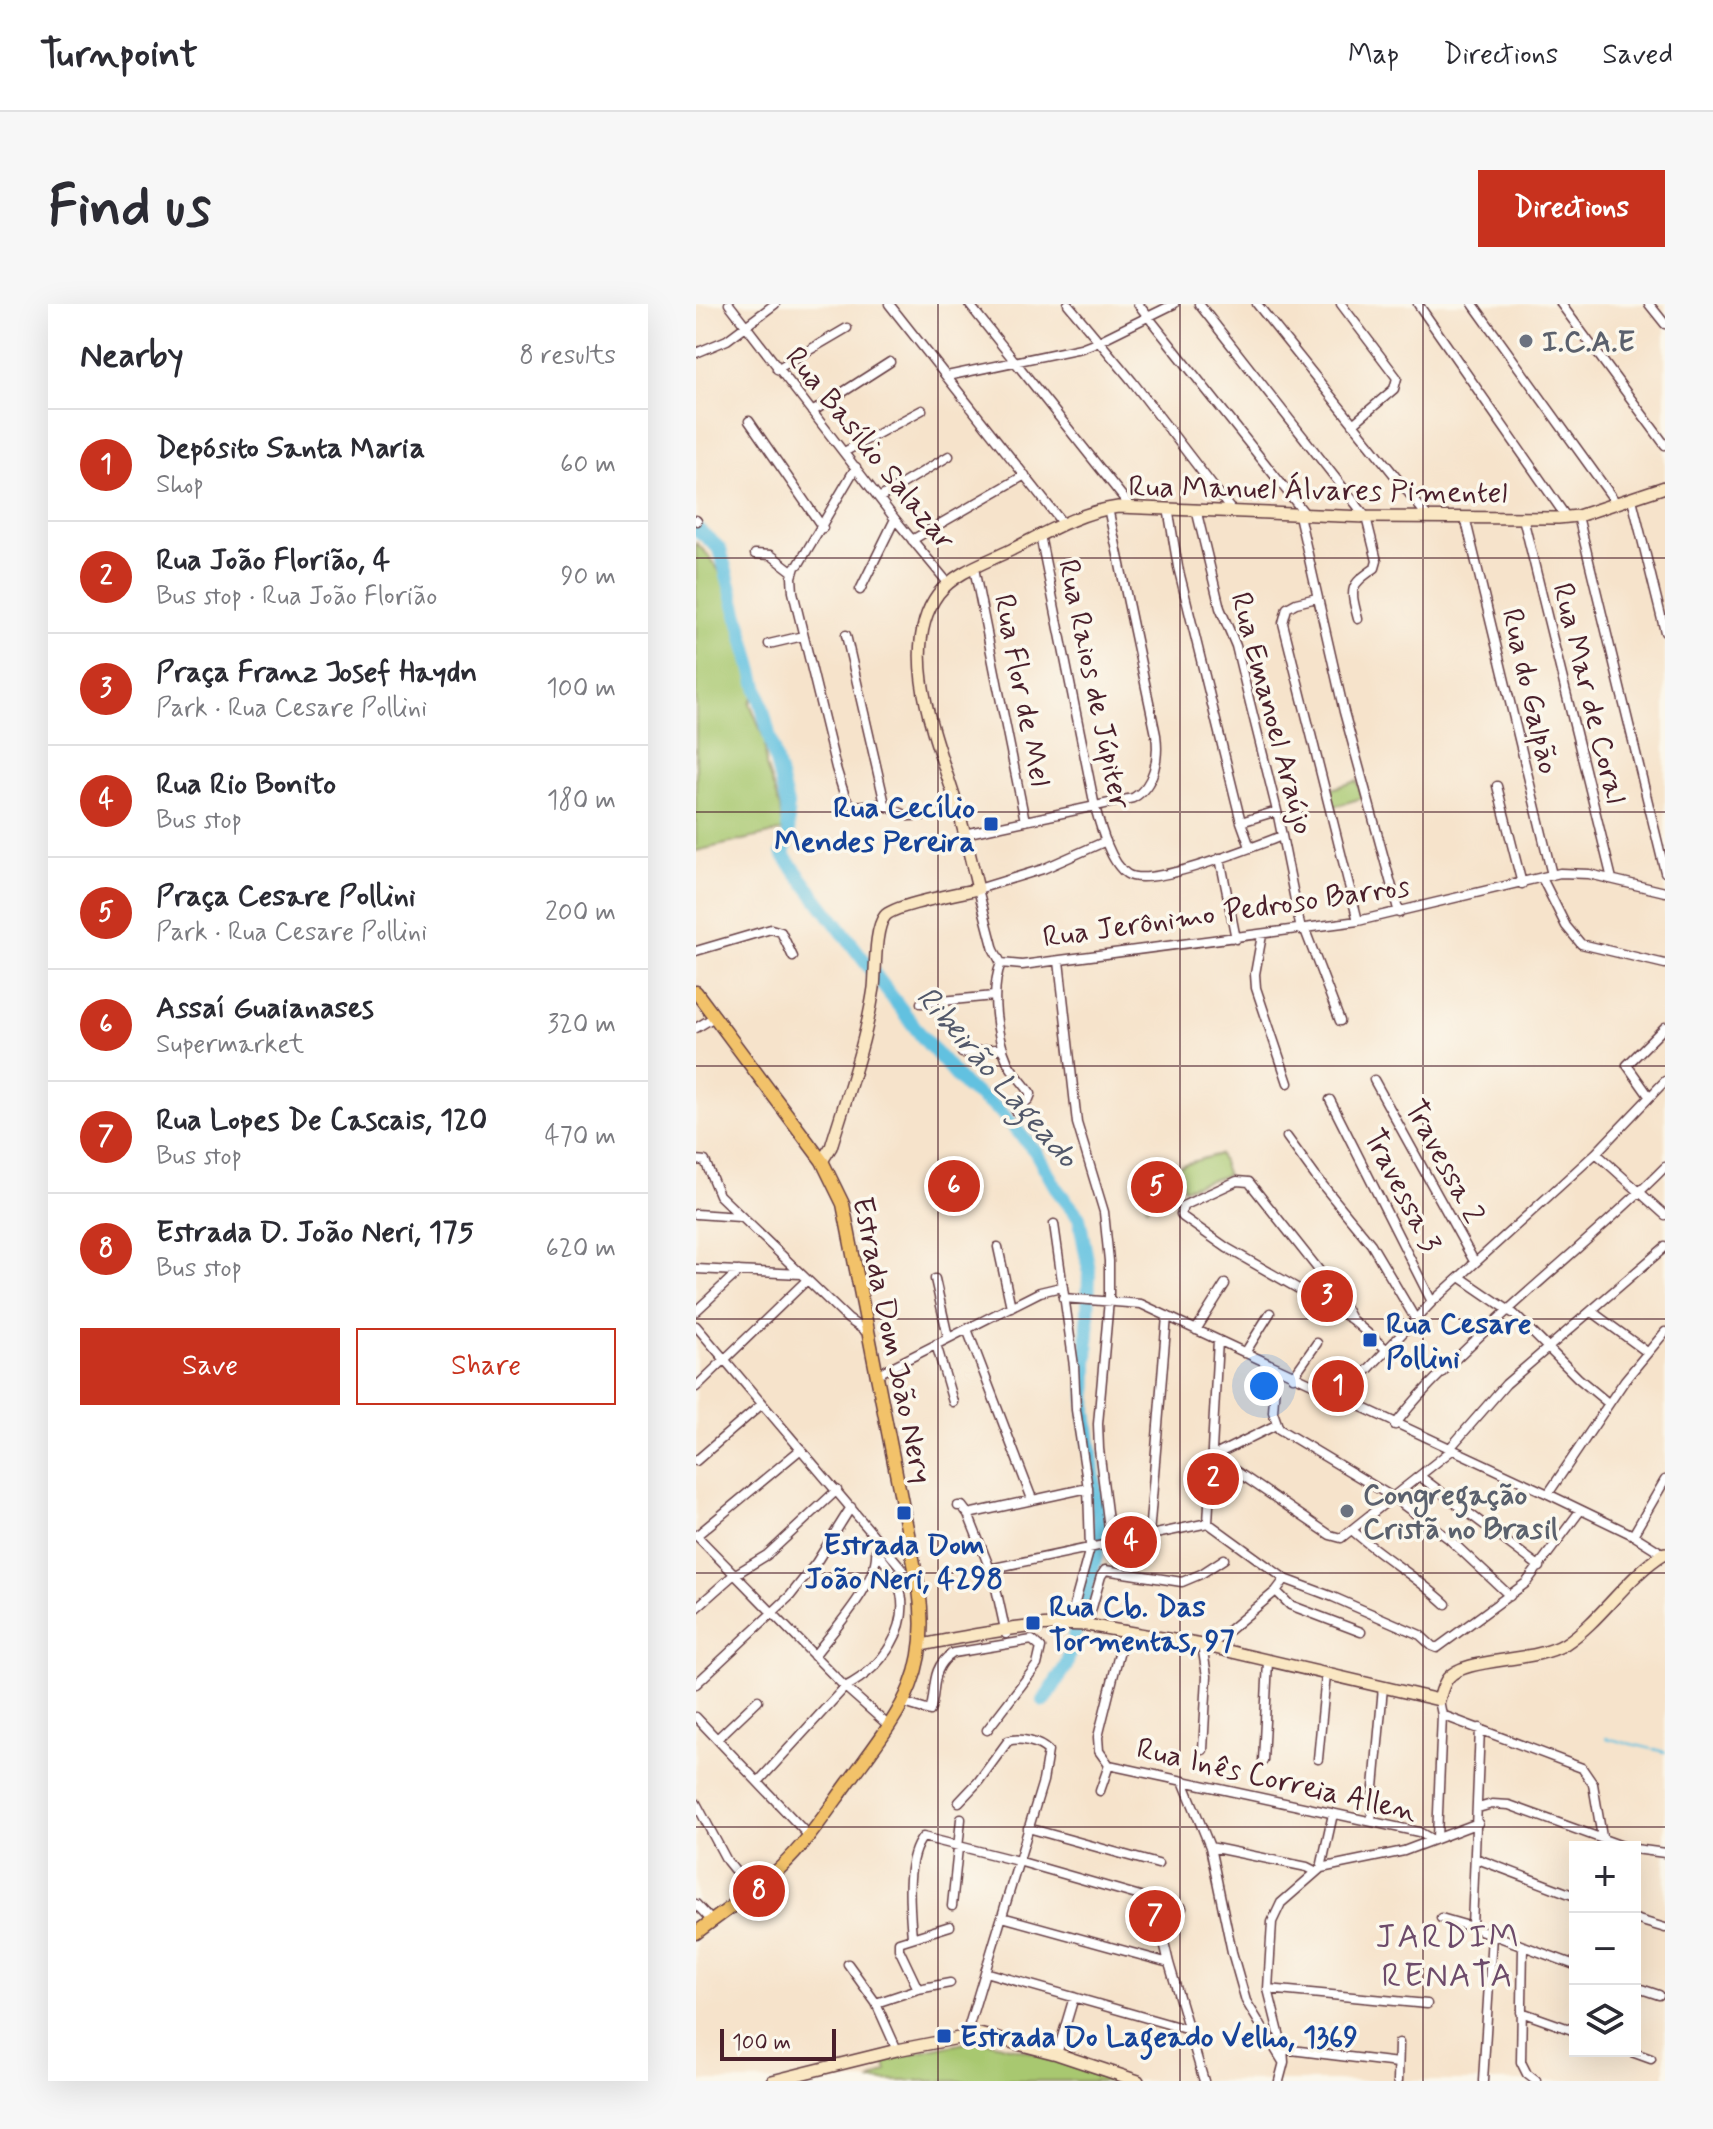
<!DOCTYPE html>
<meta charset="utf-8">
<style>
:root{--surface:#fff;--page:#f7f7f7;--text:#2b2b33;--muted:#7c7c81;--line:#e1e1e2;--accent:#c8321e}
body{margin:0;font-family:Mynerve,sans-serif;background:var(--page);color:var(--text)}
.controls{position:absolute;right:24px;bottom:24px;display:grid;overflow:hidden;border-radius:0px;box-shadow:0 8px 32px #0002}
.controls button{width:72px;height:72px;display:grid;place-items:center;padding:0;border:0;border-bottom:2px solid var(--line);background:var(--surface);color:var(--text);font:40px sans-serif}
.scale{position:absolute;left:24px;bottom:20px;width:116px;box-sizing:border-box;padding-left:8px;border:4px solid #4a1f2b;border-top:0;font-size:22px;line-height:28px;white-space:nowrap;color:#4a1f2b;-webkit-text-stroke:6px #fbf7ec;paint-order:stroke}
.you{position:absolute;left:568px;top:1082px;width:28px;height:28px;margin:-20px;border:6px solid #fff;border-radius:50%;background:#1a73e8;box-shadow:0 0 0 12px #1a73e833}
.badge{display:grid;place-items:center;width:52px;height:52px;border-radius:50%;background:var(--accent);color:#fff;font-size:26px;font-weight:700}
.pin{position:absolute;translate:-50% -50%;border:4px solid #fff;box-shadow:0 2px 8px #0006}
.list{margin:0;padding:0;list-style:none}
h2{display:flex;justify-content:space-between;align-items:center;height:104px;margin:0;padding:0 32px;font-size:34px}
h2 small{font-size:26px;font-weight:400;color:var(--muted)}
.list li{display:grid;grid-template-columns:52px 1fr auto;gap:24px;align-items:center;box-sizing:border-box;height:112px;padding:0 32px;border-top:2px solid var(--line)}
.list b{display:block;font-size:30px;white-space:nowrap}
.list p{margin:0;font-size:26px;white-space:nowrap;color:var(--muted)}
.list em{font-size:26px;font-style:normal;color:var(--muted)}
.actions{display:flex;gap:16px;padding:24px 32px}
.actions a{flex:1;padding:18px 0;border:2px solid var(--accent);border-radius:0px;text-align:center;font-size:28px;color:var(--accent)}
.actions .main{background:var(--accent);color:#fff}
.icon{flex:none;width:44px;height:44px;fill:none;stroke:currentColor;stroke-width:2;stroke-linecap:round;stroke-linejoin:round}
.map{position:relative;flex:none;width:969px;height:1777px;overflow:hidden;border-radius:0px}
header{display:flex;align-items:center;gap:48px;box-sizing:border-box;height:112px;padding:0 40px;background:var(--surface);border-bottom:2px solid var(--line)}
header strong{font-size:38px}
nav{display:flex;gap:44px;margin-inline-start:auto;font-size:28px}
.intro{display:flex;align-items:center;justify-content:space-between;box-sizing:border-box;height:192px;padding:0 48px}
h1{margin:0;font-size:56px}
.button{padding:20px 36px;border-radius:0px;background:var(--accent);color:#fff;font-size:28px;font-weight:700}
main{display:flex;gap:48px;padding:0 48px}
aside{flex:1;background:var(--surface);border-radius:0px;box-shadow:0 8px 32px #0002}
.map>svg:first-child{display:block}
.green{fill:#a8c870;stroke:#79744e;stroke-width:2}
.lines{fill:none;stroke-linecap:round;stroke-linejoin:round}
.stream{stroke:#62c1e0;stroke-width:2}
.river{stroke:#62c1e0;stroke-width:14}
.street-casing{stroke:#643c43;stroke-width:11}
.secondary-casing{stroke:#643c43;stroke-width:14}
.primary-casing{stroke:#643c43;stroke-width:15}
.street{stroke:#fff;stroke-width:8}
.secondary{stroke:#fae7c3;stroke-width:11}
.primary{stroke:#f2c26a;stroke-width:12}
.grid{fill:none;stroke:#4a1f2b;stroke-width:2;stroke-opacity:0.55}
.worship-dot{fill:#6b7280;stroke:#fbf7ec;stroke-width:3}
.transit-dot{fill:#1a4fb4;stroke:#fbf7ec;stroke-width:3}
.labels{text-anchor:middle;stroke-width:7;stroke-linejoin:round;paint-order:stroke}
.worship-label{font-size:30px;font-weight:bold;fill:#5b616d;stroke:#fbf7ec;text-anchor:start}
.street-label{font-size:30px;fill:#4a1f2b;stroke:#fbf7ec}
.transit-label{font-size:30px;font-weight:bold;fill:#164399;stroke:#fbf7ec;text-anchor:start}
.water-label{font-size:32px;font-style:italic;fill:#52586a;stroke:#fbf7ec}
.quarter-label{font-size:34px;letter-spacing:2px;fill:#6d4b6a;stroke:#fbf7ec}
</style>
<header>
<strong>Turnpoint</strong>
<nav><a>Map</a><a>Directions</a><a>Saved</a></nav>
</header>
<div class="intro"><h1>Find us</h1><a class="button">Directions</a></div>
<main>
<aside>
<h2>Nearby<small>8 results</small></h2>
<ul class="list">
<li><span class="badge">1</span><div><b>Depósito Santa Maria</b><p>Shop</p></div><em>60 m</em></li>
<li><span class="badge">2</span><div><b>Rua João Florião, 4</b><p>Bus stop · Rua João Florião</p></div><em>90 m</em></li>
<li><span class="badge">3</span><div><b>Praça Franz Josef Haydn</b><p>Park · Rua Cesare Pollini</p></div><em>100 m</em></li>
<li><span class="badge">4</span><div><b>Rua Rio Bonito</b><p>Bus stop</p></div><em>180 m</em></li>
<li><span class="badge">5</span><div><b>Praça Cesare Pollini</b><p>Park · Rua Cesare Pollini</p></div><em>200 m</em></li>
<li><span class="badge">6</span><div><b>Assaí Guaianases</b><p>Supermarket</p></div><em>320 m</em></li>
<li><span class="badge">7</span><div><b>Rua Lopes De Cascais, 120</b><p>Bus stop</p></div><em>470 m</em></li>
<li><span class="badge">8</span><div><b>Estrada D. João Neri, 175</b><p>Bus stop</p></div><em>620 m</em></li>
</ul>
<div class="actions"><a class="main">Save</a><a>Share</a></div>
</aside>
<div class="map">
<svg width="969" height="1777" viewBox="0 0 969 1777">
<rect width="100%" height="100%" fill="#fbf7ec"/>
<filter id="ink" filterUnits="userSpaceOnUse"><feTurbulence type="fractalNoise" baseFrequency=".0125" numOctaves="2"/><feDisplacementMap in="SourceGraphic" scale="16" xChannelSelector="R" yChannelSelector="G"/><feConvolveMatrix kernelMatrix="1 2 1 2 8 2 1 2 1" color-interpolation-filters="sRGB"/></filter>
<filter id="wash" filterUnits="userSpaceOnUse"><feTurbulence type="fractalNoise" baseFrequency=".006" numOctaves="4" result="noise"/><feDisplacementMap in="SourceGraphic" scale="32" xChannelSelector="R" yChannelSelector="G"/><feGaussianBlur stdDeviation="1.8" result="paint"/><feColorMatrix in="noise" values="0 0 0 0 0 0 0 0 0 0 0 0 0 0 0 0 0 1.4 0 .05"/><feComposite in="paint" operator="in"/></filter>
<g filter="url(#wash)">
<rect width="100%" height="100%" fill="#f6e3cb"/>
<path class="green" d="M0,239C35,271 33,294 44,338C47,349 55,357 57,367C58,374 57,378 61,385L54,399L69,437L70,462L84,504L87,527L0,547Z
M661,477L666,494L636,503L632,486Z
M523,850L531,871L488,884L478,863Z
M471,862L481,893L451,903L440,873Z
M284,1736L359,1754L419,1777H175L191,1767L188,1755Z"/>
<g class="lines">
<path class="stream" d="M910,1434L969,1448"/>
<path class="river" d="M0,224L24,245L57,367L91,501L93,536L86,549L228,735L269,782L303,806L339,847L362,887L383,913L393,966L390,1107L404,1226L400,1252L370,1362L348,1397"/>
</g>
</g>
<g filter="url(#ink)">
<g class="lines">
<g class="street-casing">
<path id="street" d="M33,0L199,215L252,279
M193,0L367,220
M273,0L434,202
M372,0L436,77L536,207
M442,0L610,211
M503,0L670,213L681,257L679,264C653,282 654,284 662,315
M561,0L732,213
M645,0L701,74L698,85L657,120
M722,0L871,214
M777,0L921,200
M865,0L969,141
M953,0L969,20
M0,49L31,36L79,0
M81,65L151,24
M251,72L385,44L403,37L478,0
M116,108L194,58
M53,117L127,224
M148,148L226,106
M183,194L253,152
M936,195L969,328
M472,204L482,263L545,518L581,507
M500,205L524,304L540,342L550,383L581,507L605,626
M603,211L648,408L703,609
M882,212L969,568
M769,213L856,571
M827,214L916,575
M0,216L1,217
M344,231L399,503C404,521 414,559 431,570C454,585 558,542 586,532
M216,236L329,171
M59,250L75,251L97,268
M103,260L160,163
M99,263L96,273L97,288L140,464L150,496L158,502L185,500L212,512L241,511
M278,264L329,517
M164,286L199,215
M621,294L600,299L591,304L587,319L662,617
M150,331L189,500
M73,340L107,332
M801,482L826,580
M243,510L262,506
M545,518L554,543
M268,530L437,494C459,482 463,453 460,431L412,204
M524,554L540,635
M846,574L870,622L885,640L969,660
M609,626L644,717
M566,631L559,670L560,684L592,779
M0,647L75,625L85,628L97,653
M363,657L381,819L408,908L413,957V996L402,1120L403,1145L415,1240
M305,659L326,661L662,617L864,569L893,570L969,588
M305,659L298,646L282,585L347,565L410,537
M305,659C294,686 300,732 312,759C318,770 328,779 335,790L333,795L320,807
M225,699L298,692
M0,724L20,712
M266,749L307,744
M678,776L779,959
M953,792L931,761L969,723
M634,796L736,998
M591,833L620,873L675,940L720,1016
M900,849L969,911
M0,856L9,857L23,891L152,1015L172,1029
M0,910L44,913
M358,920L378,1062L380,1106L392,1184L394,1244L373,1320
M302,943L315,1003
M0,965L105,970
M764,973L818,1010L882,1074L912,1099
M239,975L252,1033
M616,993L630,975
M367,994L445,1000L852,1190L937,1231L969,1251
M0,1007L43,967
M895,1007L951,1048
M655,1015L641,989L553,878L541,877L487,902L485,910L487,913L531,944L655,1015L690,1045
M0,1022L220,1281
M271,1025L336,1195
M500,1026L529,980
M240,1040L257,1098
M549,1049L574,1009
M580,1064L577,1108L583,1125L698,1194L752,1234L814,1292
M180,1071L344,988L365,983
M597,1073L621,1039
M0,1083L111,976
M645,1094L736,998L900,849L969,777
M699,1121C719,1094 742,1072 766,1049C831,985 905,928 969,863
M754,1144L810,1080L969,943
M515,1153L580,1121
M0,1157L66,1100
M515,1157L531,1161L634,1231L645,1234L756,1146
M725,1173L844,1263
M852,1190L929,1076L969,1028
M262,1202H266L272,1210L392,1184
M272,1210L298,1275L310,1330
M512,1219L522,1036
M657,1227C686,1253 721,1273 750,1300
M0,1231L149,1383L193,1422
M453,1231L471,1012
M937,1231L969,1176
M0,1232L105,1145
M293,1265L512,1219L589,1275L637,1293L724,1331L736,1342L741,1344L830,1279L884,1207
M580,1287L594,1301L665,1328
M0,1304L35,1273L71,1251L141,1186
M391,1321L405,1272L409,1266L486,1278L505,1270L528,1255
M506,1341L511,1372L507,1446
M513,1343L580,1287L589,1275
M118,1352C137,1326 183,1279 180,1246
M0,1380L94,1292L120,1259L155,1203
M208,1399L234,1407C241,1388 233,1364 257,1349L336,1336L345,1344L341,1361L291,1426
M746,1411L886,1464L897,1480L906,1533
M0,1413L113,1532
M21,1435L62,1396
M622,1455L630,1371
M567,1457L572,1357
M413,1461L723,1528L737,1536
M487,1477L514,1543L536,1648L550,1697L587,1758
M62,1478L149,1383C186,1364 218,1322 202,1279C197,1267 188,1257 180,1247
M404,1487L413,1461L403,1447L402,1433L429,1326
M263,1498L282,1478L312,1437C324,1433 343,1438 352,1447L347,1477L270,1731
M0,1499L31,1557L56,1588
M782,1504L796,1500L813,1501L929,1543
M675,1517L687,1383
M332,1524L462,1560
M741,1534L746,1411L743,1396
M514,1543L611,1563L619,1567
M939,1545L969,1549
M779,1554L879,1592
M625,1564L637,1510
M458,1596L473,1659L508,1777
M0,1600L16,1617
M256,1602L265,1515
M306,1613L473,1659
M745,1614L776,1623L879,1661
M939,1615L969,1624
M776,1623L784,1424
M216,1633C214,1606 208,1555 227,1533L322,1557L486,1604
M827,1642L825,1758L831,1770L840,1777
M152,1660L180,1699L201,1746
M289,1668L493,1726
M939,1683L963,1691
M222,1685L203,1645V1638L254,1622
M572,1685L731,1700
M180,1699L222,1685L254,1679
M825,1708L879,1727
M587,1745L702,1759
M933,1747L955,1755
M361,1750L378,1693
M583,1777L588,1758L587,1745L572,1685L576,1618L585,1599L625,1564L708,1547L782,1519
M702,1777L703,1739
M787,1777L796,1631"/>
</g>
<g class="secondary-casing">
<path id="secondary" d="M126,857L135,843C151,791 170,738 178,684C180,666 178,625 189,612C198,601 265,589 282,585C275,557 269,529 261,502C243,442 200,347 242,290C259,268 291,258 315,246C349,229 384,208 422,203L670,213L862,214L882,212L969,183
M225,1341C279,1331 336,1318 391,1321L506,1341L743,1396C745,1389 747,1380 752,1374C768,1353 838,1359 869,1340C905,1317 931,1272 969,1249
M76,1777L201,1746L283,1730L361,1750L442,1777"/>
</g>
<g class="primary-casing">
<path id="primary" d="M0,688L126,857L147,900L223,1285C236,1375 201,1411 152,1479C130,1509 110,1540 83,1565C57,1589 27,1608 0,1629"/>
</g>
<use href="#street" class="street"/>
<use href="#secondary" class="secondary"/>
<use href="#primary" class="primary"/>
</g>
</g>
<path class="grid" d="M242,0V1777M484,0V1777M727,0V1777M0,254H969M0,508H969M0,762H969M0,1015H969M0,1269H969M0,1523H969"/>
<g class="worship-dot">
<circle cx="830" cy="37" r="8"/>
<circle cx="651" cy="1207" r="8"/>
</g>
<g class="transit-dot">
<rect x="287" y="512" width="16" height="16" rx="4"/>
<rect x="666" y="1028" width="16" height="16" rx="4"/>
<rect x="200" y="1201" width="16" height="16" rx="4"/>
<rect x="329" y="1311" width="16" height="16" rx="4"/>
<rect x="240" y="1724" width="16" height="16" rx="4"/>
</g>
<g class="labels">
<g class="worship-label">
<text x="846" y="47">I.C.A.E</text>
<text x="667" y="1200">Congregação<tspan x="667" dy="34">Cristã no Brasil</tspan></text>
</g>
<g class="street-label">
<text transform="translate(175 144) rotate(51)" y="10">Rua Basílio Salazar</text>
<text transform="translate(622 185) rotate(1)" y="10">Rua Manuel Álvares Pimentel</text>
<text transform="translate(399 380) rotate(78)" y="10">Rua Raios de Júpiter</text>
<text transform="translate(327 386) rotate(79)" y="10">Rua Flor de Mel</text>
<text transform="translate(835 387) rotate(77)" y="10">Rua do Galpão</text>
<text transform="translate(894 389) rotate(76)" y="10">Rua Mar de Coral</text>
<text transform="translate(577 409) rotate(75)" y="10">Rua Emanoel Araújo</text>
<text transform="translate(530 607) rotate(-8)" y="10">Rua Jerônimo Pedroso Barros</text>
<text transform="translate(749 857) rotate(62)" y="10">Travessa 2</text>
<text transform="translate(707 886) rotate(63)" y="10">Travessa 3</text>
<text transform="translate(197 1036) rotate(78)" y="10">Estrada Dom João Nery</text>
<text transform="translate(581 1475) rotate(13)" y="10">Rua Inês Correia Allen</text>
</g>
<g class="transit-label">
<text x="279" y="513" text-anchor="end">Rua Cecílio<tspan x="279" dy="34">Mendes Pereira</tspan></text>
<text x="690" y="1029">Rua Cesare<tspan x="690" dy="34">Pollini</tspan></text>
<text x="208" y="1250" text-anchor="middle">Estrada Dom<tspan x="208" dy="34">João Neri, 4298</tspan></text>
<text x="353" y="1312">Rua Cb. Das<tspan x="353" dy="34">Tormentas, 97</tspan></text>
<text x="264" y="1742">Estrada Do Lageado Velho, 1369</text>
</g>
<g class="water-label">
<text transform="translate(302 772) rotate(49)" y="11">Ribeirão Lageado</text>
</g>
<g class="quarter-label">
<text x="752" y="1643">JARDIM<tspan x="752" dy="39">RENATA</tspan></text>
</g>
</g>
</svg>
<div class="controls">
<button>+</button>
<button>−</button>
<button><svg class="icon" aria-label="layers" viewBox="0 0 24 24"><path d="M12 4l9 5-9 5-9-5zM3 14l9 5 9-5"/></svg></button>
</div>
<div class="scale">100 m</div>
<div class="you"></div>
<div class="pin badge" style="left:642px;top:1082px">1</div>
<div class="pin badge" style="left:517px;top:1175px">2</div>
<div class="pin badge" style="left:631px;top:992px">3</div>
<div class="pin badge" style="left:435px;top:1238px">4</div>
<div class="pin badge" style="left:461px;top:883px">5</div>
<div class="pin badge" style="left:258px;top:882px">6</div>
<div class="pin badge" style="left:459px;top:1612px">7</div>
<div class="pin badge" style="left:63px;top:1587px">8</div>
</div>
</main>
